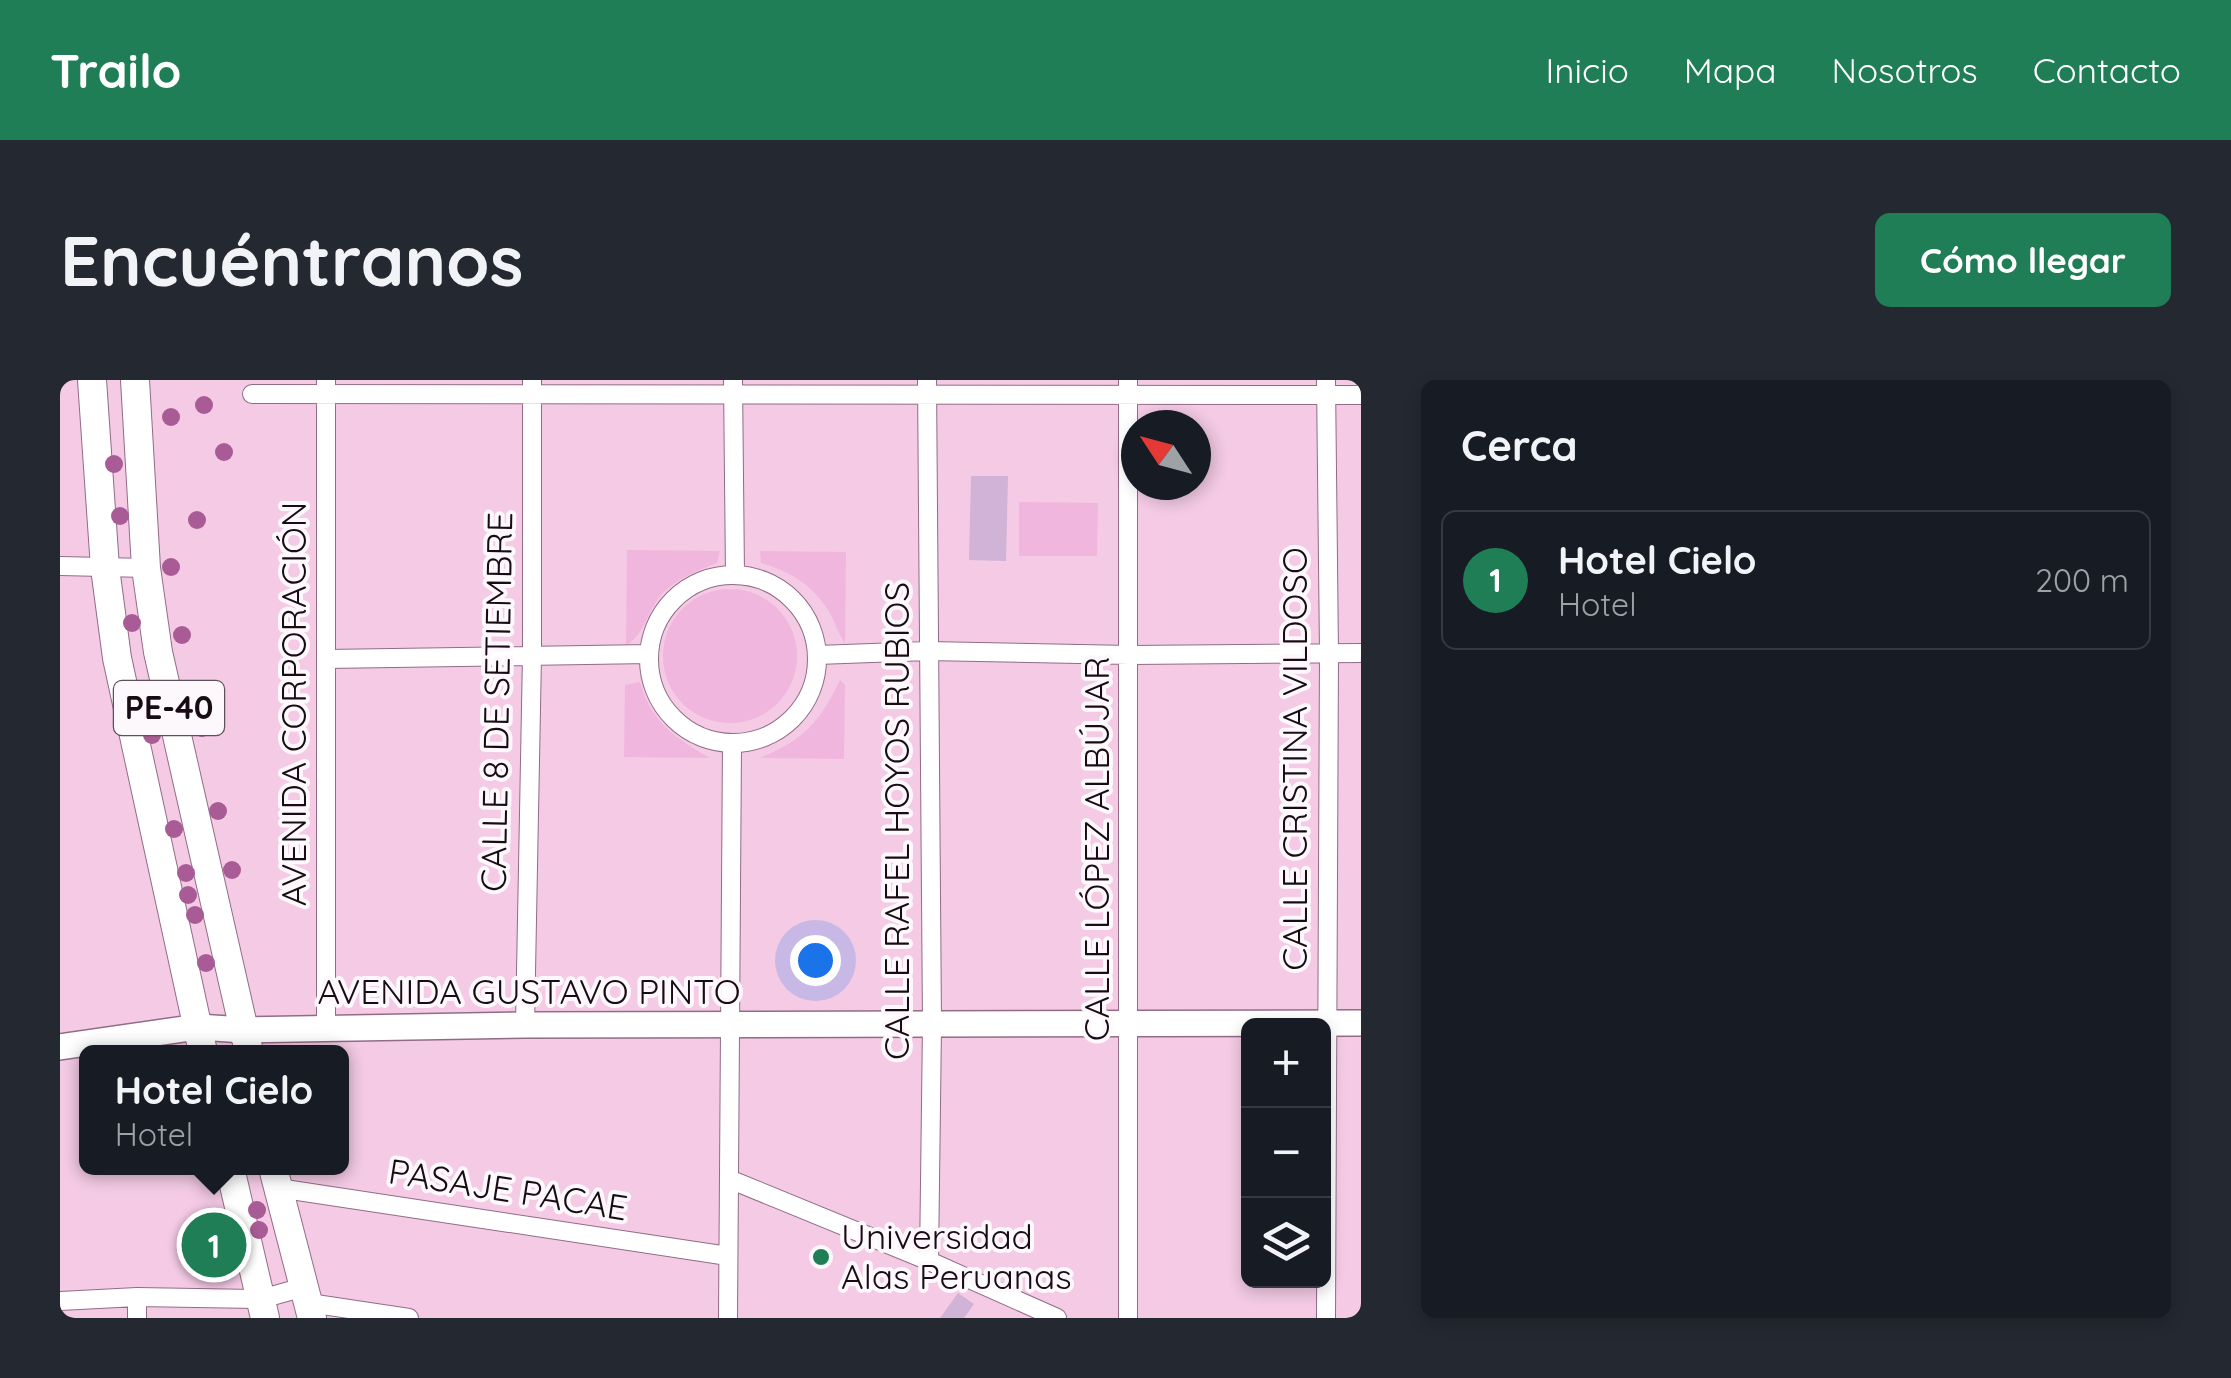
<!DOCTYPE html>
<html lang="es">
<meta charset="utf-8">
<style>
:root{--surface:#171b24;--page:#242831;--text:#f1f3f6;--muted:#9ea1a6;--line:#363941;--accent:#1f7e55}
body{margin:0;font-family:Quicksand,sans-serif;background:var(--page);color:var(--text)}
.controls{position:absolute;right:30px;bottom:30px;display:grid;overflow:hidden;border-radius:15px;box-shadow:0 5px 15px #0003}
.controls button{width:90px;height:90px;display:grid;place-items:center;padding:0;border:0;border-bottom:2px solid var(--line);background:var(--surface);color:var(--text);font:50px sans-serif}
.compass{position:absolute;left:1061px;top:30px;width:90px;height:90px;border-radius:50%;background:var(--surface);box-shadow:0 5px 15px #0003;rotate:306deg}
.you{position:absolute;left:755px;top:580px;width:35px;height:35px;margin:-25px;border:8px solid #fff;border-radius:50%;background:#1a73e8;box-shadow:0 0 0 15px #1a73e833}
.badge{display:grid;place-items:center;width:65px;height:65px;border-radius:50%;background:var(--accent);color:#fff;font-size:32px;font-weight:700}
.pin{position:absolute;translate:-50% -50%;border:5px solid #fff;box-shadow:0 2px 10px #0006}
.popup{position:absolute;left:19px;top:665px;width:270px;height:130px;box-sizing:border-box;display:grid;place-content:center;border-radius:15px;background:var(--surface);filter:drop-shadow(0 2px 8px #0005);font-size:32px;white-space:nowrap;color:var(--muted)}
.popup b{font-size:38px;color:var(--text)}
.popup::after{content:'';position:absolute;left:50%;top:100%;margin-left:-20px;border:20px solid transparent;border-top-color:var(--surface)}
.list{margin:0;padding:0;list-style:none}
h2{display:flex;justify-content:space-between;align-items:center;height:130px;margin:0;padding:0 40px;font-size:42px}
h2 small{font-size:32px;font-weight:400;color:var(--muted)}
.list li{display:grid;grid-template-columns:65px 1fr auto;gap:30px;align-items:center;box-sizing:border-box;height:140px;margin:0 20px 20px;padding:0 20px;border:2px solid var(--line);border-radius:15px}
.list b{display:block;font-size:38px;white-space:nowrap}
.list p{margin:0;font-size:32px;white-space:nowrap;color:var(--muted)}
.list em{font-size:32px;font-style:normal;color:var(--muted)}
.icon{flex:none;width:55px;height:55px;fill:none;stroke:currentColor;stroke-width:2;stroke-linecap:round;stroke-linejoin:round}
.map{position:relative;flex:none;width:1301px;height:938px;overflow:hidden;border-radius:15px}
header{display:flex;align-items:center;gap:60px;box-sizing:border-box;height:140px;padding:0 50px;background:var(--accent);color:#fff}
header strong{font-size:48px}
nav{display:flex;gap:55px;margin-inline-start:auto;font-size:35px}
.intro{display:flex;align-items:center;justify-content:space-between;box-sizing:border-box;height:240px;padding:0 60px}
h1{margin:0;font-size:70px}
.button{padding:25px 45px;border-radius:15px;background:var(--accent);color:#fff;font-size:35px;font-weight:700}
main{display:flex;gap:60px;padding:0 60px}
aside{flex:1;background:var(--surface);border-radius:15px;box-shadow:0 5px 15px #0003}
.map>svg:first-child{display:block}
.green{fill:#f1b6dd}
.building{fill:#d0b3d6}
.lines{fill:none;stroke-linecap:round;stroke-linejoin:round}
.minor-casing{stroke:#926c85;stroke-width:20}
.secondary-casing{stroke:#926c85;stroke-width:28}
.trunk-casing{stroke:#926c85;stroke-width:30}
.minor{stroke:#fff;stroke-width:18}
.secondary{stroke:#fff;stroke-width:25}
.trunk{stroke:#fff;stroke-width:28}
.tree{fill:#a85b95}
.poi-dot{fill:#1f7e55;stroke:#fcf8fb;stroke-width:4}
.labels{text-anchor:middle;stroke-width:8;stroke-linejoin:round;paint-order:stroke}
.shield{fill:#fcf8fb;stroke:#5d5259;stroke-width:2.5}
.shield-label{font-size:32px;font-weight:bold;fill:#190b14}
.street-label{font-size:35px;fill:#190b14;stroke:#fcf8fb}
.poi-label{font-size:35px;fill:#190b14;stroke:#fcf8fb;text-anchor:start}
</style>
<header>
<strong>Trailo</strong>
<nav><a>Inicio</a><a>Mapa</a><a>Nosotros</a><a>Contacto</a></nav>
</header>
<div class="intro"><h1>Encuéntranos</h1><a class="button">Cómo llegar</a></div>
<main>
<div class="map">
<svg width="1301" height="938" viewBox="0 0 1301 938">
<rect width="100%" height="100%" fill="#f4cae5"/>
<path class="green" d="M959,122L1038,123L1037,176H959Z
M567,170L660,171L657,183C638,190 616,199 602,214C587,231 585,255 566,265Z
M700,171L786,172L785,263C777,252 774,238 766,227C750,203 728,191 701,183Z
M603 276a67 67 0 1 1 134 0a67 67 0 1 1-134 0Z
M780,300L785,305L784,379L700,378C745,359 759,343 780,300Z
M580,302C591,342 615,358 650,378L564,377L565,305Z"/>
<path class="building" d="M911,96H948L946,181L909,180Z
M154,832H157L169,899L138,898Z
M898,913L914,924L904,938H880Z"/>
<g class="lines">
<g class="minor-casing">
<path id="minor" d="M266,0V648
M673,0L675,195
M867,0L872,645L869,881
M1068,0V938
M1266,0L1269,273L1266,938
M192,14L1301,15
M0,186L86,188
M589 279a84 84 0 1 1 168 0a84 84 0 1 1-168 0Z
M757,275L867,271L1070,275L1301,273
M266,279L589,274
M465,645L472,275V0
M669,799L869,881L997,938
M218,808L668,876
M77,917V938
M0,921L77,917L201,919L244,907
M249,923L349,938
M668,938L672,364"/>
</g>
<g class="secondary-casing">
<path id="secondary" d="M0,667L138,647L184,650L465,645L1301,643"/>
</g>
<g class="trunk-casing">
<path id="trunk" d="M32,0L45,188L57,278L143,672
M75,0L86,188L98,272L189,672
M170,788L205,938
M213,788L252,938"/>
</g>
<use href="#minor" class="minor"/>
<use href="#secondary" class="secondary"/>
<use href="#trunk" class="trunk"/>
</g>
<g class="tree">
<circle cx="144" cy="25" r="9"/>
<circle cx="111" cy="37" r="9"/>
<circle cx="164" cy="72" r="9"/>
<circle cx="54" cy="84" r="9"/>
<circle cx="60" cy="136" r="9"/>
<circle cx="137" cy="140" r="9"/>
<circle cx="111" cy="187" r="9"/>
<circle cx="72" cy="243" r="9"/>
<circle cx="122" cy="255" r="9"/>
<circle cx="86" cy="327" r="9"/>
<circle cx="142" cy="348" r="9"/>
<circle cx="92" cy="355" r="9"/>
<circle cx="158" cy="431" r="9"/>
<circle cx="114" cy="449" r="9"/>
<circle cx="172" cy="490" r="9"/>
<circle cx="126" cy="493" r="9"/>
<circle cx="128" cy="515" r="9"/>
<circle cx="135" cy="535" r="9"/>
<circle cx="146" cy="583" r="9"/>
<circle cx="197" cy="830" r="9"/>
<circle cx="199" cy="850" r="9"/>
</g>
<circle class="poi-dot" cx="761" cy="877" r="10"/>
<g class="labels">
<rect class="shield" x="54" y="301" width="110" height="54" rx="8"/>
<g class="shield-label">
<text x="109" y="339">PE-40</text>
</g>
<g class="street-label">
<text transform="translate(437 322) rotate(-89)" y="12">CALLE 8 DE SETIEMBRE</text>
<text transform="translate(234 324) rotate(-90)" y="12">AVENIDA CORPORACIÓN</text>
<text transform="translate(1235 379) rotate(-90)" y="12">CALLE CRISTINA VILDOSO</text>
<text transform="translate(837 441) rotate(-90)" y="12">CALLE RAFEL HOYOS RUBIOS</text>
<text transform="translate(1037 469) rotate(-90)" y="12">CALLE LÓPEZ ALBÚJAR</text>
<text x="469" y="624">AVENIDA GUSTAVO PINTO</text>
<text transform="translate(448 810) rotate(9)" y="12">PASAJE PACAE</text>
</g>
<g class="poi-label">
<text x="781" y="869">Universidad<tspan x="781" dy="40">Alas Peruanas</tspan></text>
</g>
</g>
</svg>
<div class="controls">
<button>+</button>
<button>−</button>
<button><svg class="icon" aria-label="layers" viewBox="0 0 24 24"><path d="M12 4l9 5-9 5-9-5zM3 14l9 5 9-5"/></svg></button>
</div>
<svg class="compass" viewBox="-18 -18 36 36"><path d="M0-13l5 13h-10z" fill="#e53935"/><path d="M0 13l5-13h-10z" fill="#9ea1a6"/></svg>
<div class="you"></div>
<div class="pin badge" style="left:154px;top:865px">1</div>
<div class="popup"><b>Hotel Cielo</b>Hotel</div>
</div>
<aside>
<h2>Cerca<small></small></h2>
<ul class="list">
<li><span class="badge">1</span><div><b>Hotel Cielo</b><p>Hotel</p></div><em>200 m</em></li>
</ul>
</aside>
</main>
